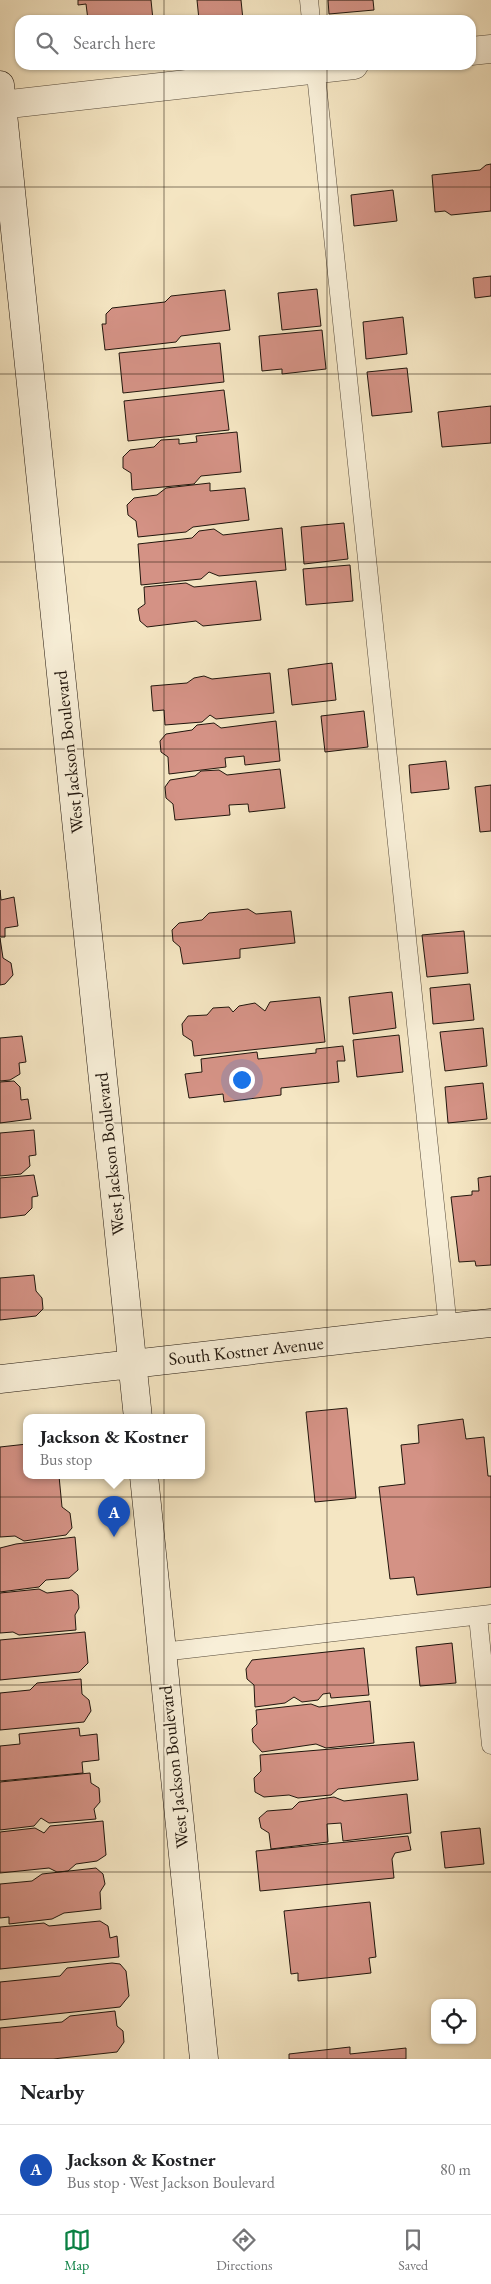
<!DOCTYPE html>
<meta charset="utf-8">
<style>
:root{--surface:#fff;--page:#f6f6f6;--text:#202124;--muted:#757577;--line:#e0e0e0;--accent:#0b8043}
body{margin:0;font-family:"EB Garamond",serif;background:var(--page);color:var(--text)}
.controls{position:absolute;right:15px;bottom:15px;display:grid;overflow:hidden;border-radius:10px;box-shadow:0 1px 4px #0004}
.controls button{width:45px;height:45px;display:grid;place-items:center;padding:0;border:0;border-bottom:1px solid var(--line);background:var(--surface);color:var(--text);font:25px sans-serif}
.you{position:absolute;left:241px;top:1079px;width:18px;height:18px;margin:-12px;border:4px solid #fff;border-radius:50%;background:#1a73e8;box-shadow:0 0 0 8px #1a73e833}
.badge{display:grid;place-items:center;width:32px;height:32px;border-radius:50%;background:var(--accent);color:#fff;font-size:16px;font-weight:700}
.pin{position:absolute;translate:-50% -41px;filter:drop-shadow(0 1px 2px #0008)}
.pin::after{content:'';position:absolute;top:26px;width:18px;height:15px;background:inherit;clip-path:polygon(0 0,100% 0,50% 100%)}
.popup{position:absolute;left:23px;top:1414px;width:182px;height:65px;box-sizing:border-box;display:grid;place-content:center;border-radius:10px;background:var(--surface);filter:drop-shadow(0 1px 4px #0005);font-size:16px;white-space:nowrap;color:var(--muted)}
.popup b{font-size:19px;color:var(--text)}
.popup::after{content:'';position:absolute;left:50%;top:100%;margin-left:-10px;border:10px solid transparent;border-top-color:var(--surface)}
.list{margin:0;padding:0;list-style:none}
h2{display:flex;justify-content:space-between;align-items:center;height:65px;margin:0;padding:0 20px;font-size:21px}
h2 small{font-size:16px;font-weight:400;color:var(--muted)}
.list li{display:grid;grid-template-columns:32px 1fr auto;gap:15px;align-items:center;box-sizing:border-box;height:90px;padding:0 20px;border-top:1px solid var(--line)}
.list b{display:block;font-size:19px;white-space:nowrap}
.list p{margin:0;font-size:16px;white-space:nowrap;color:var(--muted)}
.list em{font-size:16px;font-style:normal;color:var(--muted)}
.icon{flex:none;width:28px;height:28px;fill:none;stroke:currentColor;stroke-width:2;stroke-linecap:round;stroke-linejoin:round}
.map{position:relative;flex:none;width:491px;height:2059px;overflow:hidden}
.search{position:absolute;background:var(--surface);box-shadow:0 1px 4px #0004;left:15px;right:15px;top:15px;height:55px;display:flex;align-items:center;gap:12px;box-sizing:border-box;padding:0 18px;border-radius:15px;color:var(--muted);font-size:19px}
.sheet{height:155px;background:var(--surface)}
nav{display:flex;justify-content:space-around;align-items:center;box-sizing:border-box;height:70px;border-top:1px solid var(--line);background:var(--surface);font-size:14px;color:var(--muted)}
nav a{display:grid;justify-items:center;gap:2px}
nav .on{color:var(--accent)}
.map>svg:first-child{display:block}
.building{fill:#d49285;stroke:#21160d}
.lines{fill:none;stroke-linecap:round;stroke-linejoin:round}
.lane-casing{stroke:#564a3a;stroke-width:19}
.street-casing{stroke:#564a3a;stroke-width:29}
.secondary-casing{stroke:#21160d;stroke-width:29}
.lane{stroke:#f8efd8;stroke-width:18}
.street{stroke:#f8efd8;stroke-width:28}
.secondary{stroke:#f8efd8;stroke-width:28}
.grid{fill:none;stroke:#21160d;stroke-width:1;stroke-opacity:0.55}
.labels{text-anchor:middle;stroke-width:4.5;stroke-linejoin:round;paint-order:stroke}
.street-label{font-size:18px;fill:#21160d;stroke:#f8efd8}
</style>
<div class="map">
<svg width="491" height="2059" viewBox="0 0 491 2059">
<rect width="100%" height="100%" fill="#f5e6c3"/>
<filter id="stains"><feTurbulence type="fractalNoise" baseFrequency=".004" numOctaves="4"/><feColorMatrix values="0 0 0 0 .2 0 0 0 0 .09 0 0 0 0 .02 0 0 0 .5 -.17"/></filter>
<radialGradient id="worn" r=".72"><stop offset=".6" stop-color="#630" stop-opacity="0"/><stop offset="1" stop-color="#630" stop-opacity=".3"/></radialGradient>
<path class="building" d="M78,0H151L153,20H88L86,4L78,5Z
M197,0H241L243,20H199Z
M328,0H373L374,10L329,14Z
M491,164V211L451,215L445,211L435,212L432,175L480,170L486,165Z
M393,190L397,221L354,226L351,195Z
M491,276V296L475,298L473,278Z
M317,289L321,326L282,330L278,293Z
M225,290L230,330L181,336L176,342L105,350L102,324H106V314L112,308L165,302L171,296Z
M403,317L407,354L366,359L363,322Z
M322,330L326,369L282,374V369L262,371L259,336Z
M220,343L224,382L123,393L119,353Z
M407,368L412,412L372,416L367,372Z
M224,390L229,430L128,441L124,401Z
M491,406V443L442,447L438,412Z
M237,432L241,472L201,476L194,484L132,490L131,473L123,468V457L130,450L154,447L161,440L179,439V444L197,442L196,436Z
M210,483V491L245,488L249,520L193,527L186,532L138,537L136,521L128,515L127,505L134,498L157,495L166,488Z
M344,523L348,559L304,564L301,527Z
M282,528L286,570L219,576L209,572L201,579L141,585L138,544L192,538L199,531L214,529L223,535Z
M350,565L353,601L306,605L303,569Z
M256,581L261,620L203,626L196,621L147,627L140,621L138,609L145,604L144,587L186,583L194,587Z
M332,663L336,700L292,705L288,669Z
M270,673L274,713L216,719L210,715L202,722L165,725L164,710L153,711L151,686L187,683L194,678L204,676L212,679Z
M364,711L368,747L325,752L321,716Z
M276,721L280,761L245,765L244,756L225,758L226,767L169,774L168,757L161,752L160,741L166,734L192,730L197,725L214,723L221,728Z
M446,761L449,789L411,793L409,765Z
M280,769L285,808L249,812L248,804L229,805L230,815L175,820L173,804L166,798L165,787L170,780L195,776L201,771L219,770L227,775Z
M491,785V831L480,832L475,787Z
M0,890L1,900L14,897L18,926L5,928V937H0Z
M248,909L256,914L291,911L295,943L240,949V958L183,964L180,947L173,941L172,930L179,923L202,920L209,913Z
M464,931L468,973L427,977L422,935Z
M0,938L3,958L11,963L13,975L5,984L0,985Z
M470,984L474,1020L433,1024L430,988Z
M392,992L396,1028L353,1034L349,997Z
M320,997L325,1042L194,1056L192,1041L183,1035L182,1024L188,1016L207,1015L213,1008L229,1007L233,1012L239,1006L255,1003L265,1011L270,1002Z
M483,1028L487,1066L445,1071L440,1032Z
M399,1035L403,1072L357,1077L353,1040Z
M22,1036L26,1062L19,1063L20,1074L10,1080L0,1081V1038Z
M343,1046L345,1061H337L339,1082L281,1088V1095L224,1102L223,1094L189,1098L185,1074L202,1072L201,1059L257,1052L258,1059L316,1053V1049Z
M14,1081L20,1087L21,1100L28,1099L31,1119L0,1123V1082Z
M483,1083L487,1119L448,1123L445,1087Z
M34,1130L36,1155L29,1156L30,1166L21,1174L0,1176V1133Z
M34,1175L38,1196L32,1197V1208L25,1215L0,1218V1178Z
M491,1176V1265L476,1266L475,1261L459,1262L451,1197L472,1195V1191H479L478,1178Z
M34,1275L36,1291L42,1298L43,1309L36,1316L0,1320V1278Z
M347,1408L356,1498L315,1502L306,1412Z
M463,1419L466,1439L484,1437L488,1476H491V1587L417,1595L414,1577L390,1579L379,1487L405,1484L401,1445L419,1443L418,1425Z
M27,1444V1476H59L62,1507L70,1513L72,1528L66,1535L24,1541L15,1536L0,1537V1447Z
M75,1537L78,1570L69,1578L46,1580L39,1587L0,1592V1548L16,1544Z
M39,1589L47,1593L72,1590L78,1595L79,1608L75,1615L76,1630L19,1635L13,1632L0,1633V1593Z
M85,1632L88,1663L79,1672L0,1680V1640Z
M452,1643L456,1683L420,1686L416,1647Z
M364,1648L369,1695L331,1698L330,1693L323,1694L318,1700L302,1702L294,1697L285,1703L255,1707L254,1685L247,1679L246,1669L252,1660Z
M81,1679L82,1694L89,1700L91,1711L84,1722L0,1730V1693L30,1690L37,1683Z
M370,1701L374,1743L326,1748L316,1744L262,1752L253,1742L252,1729L257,1724L256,1710L311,1704L319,1707Z
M79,1728L80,1736L97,1734L99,1760L82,1762L83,1773L0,1781V1746L20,1744L19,1734Z
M414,1742L418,1780L338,1789L331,1795L298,1798L289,1795L264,1797L255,1792L254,1778L261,1771L260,1755Z
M90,1773L91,1783L99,1788L100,1802L94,1809L96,1819L49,1823L41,1818L34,1826L0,1830V1782Z
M407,1794L411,1833L343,1841L341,1823L327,1824L328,1842L271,1849L269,1833L261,1828L259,1818L267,1811L292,1809L299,1802L334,1797L344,1801Z
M103,1821L106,1855L97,1861L76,1864L68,1871L57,1872L49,1868L0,1873V1832L35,1828L44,1833L50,1826Z
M480,1828L484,1864L445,1868L441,1832Z
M408,1836L411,1850L395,1853L392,1859L394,1878L260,1891L256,1851Z
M96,1868L103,1874L105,1884L100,1892L101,1909L64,1913L52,1919L9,1924V1917L0,1918V1884L32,1881L42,1874Z
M370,1902L376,1957L369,1958L371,1973L298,1981V1973L291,1974L284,1911Z
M100,1921L108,1926L110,1938L117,1936L119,1957L0,1969V1927L44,1923L49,1926Z
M112,1963L120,1964L126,1971L129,1996L120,2007L0,2020V1982L60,1976L67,1968Z
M115,2011L117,2026L123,2031L124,2042L117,2052L53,2059H0V2028L62,2022L70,2016Z
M350,2047V2054L406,2048V2059H289V2054Z"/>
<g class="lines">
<g class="lane-casing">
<path id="lane" d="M309,0L311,20
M315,65L448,1328
M478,1616L491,1745
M162,1652L491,1614"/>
</g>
<g class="street-casing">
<path id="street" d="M471,51L491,49
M0,105L354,65"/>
</g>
<g class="secondary-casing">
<path id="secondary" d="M0,85L138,1418
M0,1379L491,1323
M144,1476L204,2059"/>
</g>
<use href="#lane" class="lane"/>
<use href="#street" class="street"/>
<use href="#secondary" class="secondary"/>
</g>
<path class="grid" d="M164,0V20M327,0V20M164,65V2059M327,65V2059M0,187H491M0,374H491M0,562H491M0,749H491M0,936H491M0,1123H491M0,1310H491M0,1497H491M0,1685H491M0,1872H491"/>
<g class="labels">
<g class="street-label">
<text transform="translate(69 752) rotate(-96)" y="6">West Jackson Boulevard</text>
<text transform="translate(110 1154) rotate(-96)" y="6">West Jackson Boulevard</text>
<text transform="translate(246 1351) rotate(-6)" y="6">South Kostner Avenue</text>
<text transform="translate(174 1767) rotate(-96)" y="6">West Jackson Boulevard</text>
</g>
</g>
<rect width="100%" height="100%" filter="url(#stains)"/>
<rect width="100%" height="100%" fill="url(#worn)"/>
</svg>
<div class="controls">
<button><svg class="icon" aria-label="locate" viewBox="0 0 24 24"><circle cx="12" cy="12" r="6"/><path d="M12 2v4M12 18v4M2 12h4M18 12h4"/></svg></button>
</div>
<div class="you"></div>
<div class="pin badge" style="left:114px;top:1537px;background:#1a4fb4">A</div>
<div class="popup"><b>Jackson &amp; Kostner</b>Bus stop</div>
<div class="search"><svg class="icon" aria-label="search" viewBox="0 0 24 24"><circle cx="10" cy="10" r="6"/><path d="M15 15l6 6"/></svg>Search here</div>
</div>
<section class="sheet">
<h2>Nearby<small></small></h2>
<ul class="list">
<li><span class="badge" style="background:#1a4fb4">A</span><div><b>Jackson &amp; Kostner</b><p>Bus stop · West Jackson Boulevard</p></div><em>80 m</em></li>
</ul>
</section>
<nav>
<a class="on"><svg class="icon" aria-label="map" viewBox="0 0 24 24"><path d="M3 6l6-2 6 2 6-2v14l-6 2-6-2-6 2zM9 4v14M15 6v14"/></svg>Map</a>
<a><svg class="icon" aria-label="directions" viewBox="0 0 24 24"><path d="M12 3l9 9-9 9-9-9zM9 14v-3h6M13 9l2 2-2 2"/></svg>Directions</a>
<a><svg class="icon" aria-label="saved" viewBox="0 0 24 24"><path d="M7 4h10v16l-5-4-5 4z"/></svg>Saved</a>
</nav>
